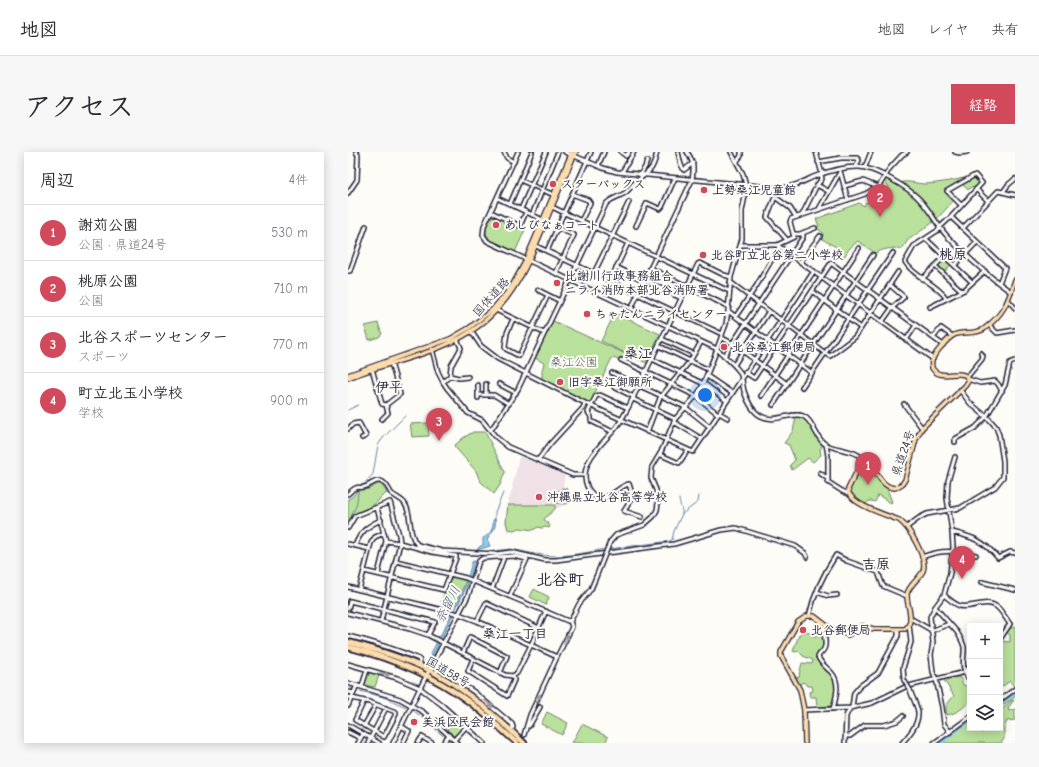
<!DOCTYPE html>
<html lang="ja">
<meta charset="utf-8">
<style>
:root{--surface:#fff;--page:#f7f7f7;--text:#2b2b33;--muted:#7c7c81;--line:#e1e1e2;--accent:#d1495b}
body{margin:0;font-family:"Comic Neue","Klee One",sans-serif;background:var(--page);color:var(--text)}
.controls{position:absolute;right:12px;bottom:12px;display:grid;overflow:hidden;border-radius:0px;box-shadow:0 2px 10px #0003}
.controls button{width:36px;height:36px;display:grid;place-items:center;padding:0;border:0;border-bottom:1px solid var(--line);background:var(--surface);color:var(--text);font:20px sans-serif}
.you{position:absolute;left:357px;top:243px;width:14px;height:14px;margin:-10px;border:3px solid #fff;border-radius:50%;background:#1a73e8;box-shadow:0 0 0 6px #1a73e833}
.badge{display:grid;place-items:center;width:26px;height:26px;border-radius:50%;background:var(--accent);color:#fff;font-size:13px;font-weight:700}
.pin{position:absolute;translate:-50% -33px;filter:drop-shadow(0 1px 2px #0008)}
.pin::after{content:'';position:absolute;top:21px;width:14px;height:12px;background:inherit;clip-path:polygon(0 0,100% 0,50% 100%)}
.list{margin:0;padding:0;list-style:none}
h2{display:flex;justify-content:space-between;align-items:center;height:52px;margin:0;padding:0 16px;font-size:17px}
h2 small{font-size:13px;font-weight:400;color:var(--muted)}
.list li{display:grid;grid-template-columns:26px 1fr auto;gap:12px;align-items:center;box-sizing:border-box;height:56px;padding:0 16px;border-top:1px solid var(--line)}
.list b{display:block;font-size:15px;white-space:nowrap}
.list p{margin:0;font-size:13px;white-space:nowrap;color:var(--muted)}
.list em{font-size:13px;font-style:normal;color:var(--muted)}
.icon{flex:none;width:22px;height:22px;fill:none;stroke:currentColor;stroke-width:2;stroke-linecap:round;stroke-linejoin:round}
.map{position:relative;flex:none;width:667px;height:591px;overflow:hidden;border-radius:0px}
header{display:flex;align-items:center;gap:24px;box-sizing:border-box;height:56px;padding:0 20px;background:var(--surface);border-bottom:1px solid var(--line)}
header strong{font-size:19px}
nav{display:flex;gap:22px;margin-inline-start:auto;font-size:14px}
.intro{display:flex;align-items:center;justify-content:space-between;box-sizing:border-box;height:96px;padding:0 24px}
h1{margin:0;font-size:28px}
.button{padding:10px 18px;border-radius:0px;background:var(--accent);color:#fff;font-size:14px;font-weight:700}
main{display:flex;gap:24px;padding:0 24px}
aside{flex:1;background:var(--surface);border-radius:0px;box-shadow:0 2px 10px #0003}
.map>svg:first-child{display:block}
.built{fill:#f0e1e7}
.green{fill:#bae19c;stroke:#6e826c}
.water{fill:#8fcbef;stroke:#6387a7}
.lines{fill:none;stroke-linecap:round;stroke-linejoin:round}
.stream{stroke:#6387a7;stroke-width:1}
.river{stroke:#8fcbef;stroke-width:4}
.minor-casing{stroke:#22223b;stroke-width:6}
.major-casing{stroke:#22223b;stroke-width:6}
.highway-casing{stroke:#22223b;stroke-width:8}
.minor{stroke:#fdfcf7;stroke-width:3}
.major{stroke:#fddcac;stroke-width:3.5}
.highway{stroke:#fddcac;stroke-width:4.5}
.minor-bridge-casing{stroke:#22223b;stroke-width:6;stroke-linecap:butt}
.minor-bridge{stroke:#fdfcf7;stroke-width:3}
.oneway{fill:#9a9aa2}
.poi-dot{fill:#d1495b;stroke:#fdfcf7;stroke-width:1.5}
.labels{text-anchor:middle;stroke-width:4;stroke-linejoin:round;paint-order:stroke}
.poi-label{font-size:12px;font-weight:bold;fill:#22223b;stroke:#fdfcf7;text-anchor:start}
.street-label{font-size:12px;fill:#22223b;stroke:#fdfcf7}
.park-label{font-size:12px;fill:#505b58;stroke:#fdfcf7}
.water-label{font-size:13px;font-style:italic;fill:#485d7a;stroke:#fdfcf7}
.neighbourhood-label{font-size:13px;font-weight:bold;fill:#22223b;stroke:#fdfcf7}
.quarter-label{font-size:14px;font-weight:bold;fill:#22223b;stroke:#fdfcf7}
.district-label{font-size:16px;font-weight:bold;fill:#22223b;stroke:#fdfcf7}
</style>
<header>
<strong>地図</strong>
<nav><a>地図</a><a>レイヤ</a><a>共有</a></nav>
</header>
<div class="intro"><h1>アクセス</h1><a class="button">経路</a></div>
<main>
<aside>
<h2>周辺<small>4件</small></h2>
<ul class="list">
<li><span class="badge">1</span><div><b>謝苅公園</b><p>公園 · 県道24号</p></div><em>530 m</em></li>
<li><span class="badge">2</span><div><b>桃原公園</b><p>公園</p></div><em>710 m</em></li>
<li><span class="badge">3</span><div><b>北谷スポーツセンター</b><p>スポーツ</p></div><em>770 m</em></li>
<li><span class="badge">4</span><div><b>町立北玉小学校</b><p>学校</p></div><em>900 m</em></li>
</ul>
</aside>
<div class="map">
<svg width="667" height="591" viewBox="0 0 667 591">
<rect width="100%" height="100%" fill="#fdfcf7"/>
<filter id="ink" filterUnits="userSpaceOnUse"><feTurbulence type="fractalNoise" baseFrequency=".025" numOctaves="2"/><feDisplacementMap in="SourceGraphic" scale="8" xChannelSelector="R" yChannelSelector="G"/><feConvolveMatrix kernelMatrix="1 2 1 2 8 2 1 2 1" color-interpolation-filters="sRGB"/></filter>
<g filter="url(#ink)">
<path class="built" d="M175,304L217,322L215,335L220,337L221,351L205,358L198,364L196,367L202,375V376L198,375L193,377L190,375L186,378L172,376L166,378H162L161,380L159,379L157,370L159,353L165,335H164L171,306Z"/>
<path class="green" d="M627,23L634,31L628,38L624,34L620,38L613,31L600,39L607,47L587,69L560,88L554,97C544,95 536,97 527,101L510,89L501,97L494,108L491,105L495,99L474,87L475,81L470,77L468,78L467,75L471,74L468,67L511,51L516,54L518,50L526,51L532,50L530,44L537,41L541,35L535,28L536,24L549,32C559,27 567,32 578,32C591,31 603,29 616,26L618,28Z
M145,63L177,78L167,100C154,94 131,89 140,71C142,68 143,65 145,63Z
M597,104L604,111L595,122L587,114Z
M267,161L312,182L298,211L253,189Z
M205,169L280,203L277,209L264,206L242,251L194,228V218L196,211L187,206Z
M30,171L34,182L31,185L21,188L17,174Z
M448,265C464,265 464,283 475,292L472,298L473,303L465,310L460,306L444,318L442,313L447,308L441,293L436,291L445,279Z
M80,271L81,284L64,285L62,272Z
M125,280H137L157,320L152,333L146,342L132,329L128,319L106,294L115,286Z
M520,312L538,334L544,350L543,351L530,343L527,350C522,348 519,349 517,354L502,346L500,337L514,313Z
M29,332H33L39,341L33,345C26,358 8,356 1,368H0V347L4,345L10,338L21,337Z
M214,336L220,337L221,351L218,352L208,351L209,340Z
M160,353H207V357L196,367L202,374L201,376L198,375L193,376L190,375L185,378L171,376L166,378L160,377L158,370Z
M103,424L118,429L107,453L93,450Z
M186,437L201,445L198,453L182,445Z
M475,471L479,475L476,479V496L470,506C487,526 491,528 484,554L469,555L468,545H462L461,540L465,539L464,534H460L455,530L450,533L447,527L452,524L451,523L454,511L464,512L465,508L455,504L451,499L447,500L445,499L451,483L455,479L456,480L458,479L468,485L470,478Z
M667,475V545L652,555V550L664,541L666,535L662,529L652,536V491L653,489L662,490V483L658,480L661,477Z
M20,520L31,523L27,535L16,533Z
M610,525L614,527V532L618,534L622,533V548C615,557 609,561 599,563C596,553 600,551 606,544L596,528Z
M666,548L660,556L661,559L667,557V568L659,569L656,576V587L653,591H589L622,567V576H631L634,581L642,576H652V559L663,549Z
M199,560L220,571L214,583L193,572Z
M108,567L116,575L107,585L99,577Z
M234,572L260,585L257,591H224Z"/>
<path class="water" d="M147,367C149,375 144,381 139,387L142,394L129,398L131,395L135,393V386C142,383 146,376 145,368Z
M125,409H127L121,430L84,505L82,503L110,450L118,432L124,410Z"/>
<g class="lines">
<path class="stream" d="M0,258L10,253
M17,331L25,322L30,293L35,286L58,263
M331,347C331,352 335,357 334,362
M3,368C3,361 9,355 9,349C10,345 9,342 11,338
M147,368V360L155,341
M261,397L322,389L324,388L326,379L334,362L350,350L351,343
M145,399L163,397L187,402
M189,402C210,407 235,401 257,397
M0,535L6,537
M12,539L35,545L58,555
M67,560L75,566L95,584
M102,590L103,591"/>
<path class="river" d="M652,551L667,541
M592,591L622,568"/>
<g class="minor-casing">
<path id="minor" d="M156,0L159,6L166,10
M170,0L136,74L135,83L139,89L369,197C376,204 385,211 391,219C395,225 394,232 396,239C399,248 405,260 413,264C427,272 443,259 455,264C465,268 467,285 477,292C489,299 512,297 517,311
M217,0L255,16L269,20L431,36C445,36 455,29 468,24C481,19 496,15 510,15C526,15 563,37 573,49C583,60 589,73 599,84C618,104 640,124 663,140
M273,0L278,4L281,0
M330,0L333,13L336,18L345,11
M468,0L474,22
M607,0L612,1L619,0
M389,9L393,4V0
M470,10L493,6H509L511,8L508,15
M250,14L256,0
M517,15L523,0
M492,19L500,48
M274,20L286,0
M292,23L297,15L299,9
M172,28L206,43
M469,33L480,39
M496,34L515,29L530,35
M628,37L640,49
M655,40L660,33L667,27
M0,41L9,28L10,3L8,0
M224,42L240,48L242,51L233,69
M149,46L195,68
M162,52L184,0
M204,55L381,139
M173,57L198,0
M471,57L492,20
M143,60L172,74L178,60
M184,63L210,0
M454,63L469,33L474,27L473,22
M603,65L657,116L651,131
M288,74L299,51L312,57L314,55L327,26
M591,76L603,65L634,31L627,23L599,39L613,53
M615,76L650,39L667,43
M592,77L566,94L557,110C567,126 588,131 598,146
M446,82H452L467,76
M578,87L624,130
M439,88L419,65L427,45L442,56L448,65
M393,93H429L585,207
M429,93L446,85L442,70L443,67L517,42L531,34L542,16L554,3L559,0
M188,94L374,182V186L384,191L439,232
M199,99L243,0
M453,109L472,84
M607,113L629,90
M587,114L614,139
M268,115L333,146
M302,116L381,155
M0,119H2L18,74
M208,121L226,83L209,76
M246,121L281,50
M574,127L597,104
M262,129L280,91
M382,130L477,201L482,204L507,185L550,120
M190,138L200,143
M464,139L513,176
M660,148L667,156
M582,155L616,138L637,119
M283,157L344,28C346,16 346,10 339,0
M148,158L196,181
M380,159L464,221
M388,164L409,133L431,95
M165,167L159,181L157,195L158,197L171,204L200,143L212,149
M534,170L544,156L556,145L542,133
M641,173L649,181L667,178
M123,179L133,194L150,207L237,251L345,300L466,119
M585,186L593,176L604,184
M314,187L346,202
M558,188L568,173
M311,194L361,218
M84,197L90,220L95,230L99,236L120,261L134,268L148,285L160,295L218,320L225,323H237
M376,204L455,85V81
M304,207L356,232
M273,208L348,244L370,262
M386,213L421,159
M24,217L34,252L38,253L52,242L43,211
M397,220L406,226L483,111L595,193
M264,221L337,255L362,275
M102,224L103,214L113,196L109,187
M359,224L384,241
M619,225L634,207L635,204L633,201
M620,227L632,231L647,229L650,232L654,239
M95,230L102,224L111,226L120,225
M151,232L168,241
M130,233V246
M358,233L379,249
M266,235L286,245
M266,235L278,228
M454,235L545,101
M130,243H146L161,252
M138,243V232
M413,244L511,96
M285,247L327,267
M556,252L574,276
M425,253L525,103
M371,261L380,266
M34,267L40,261L38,253
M326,270L354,287
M0,277L5,272L11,271L18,284L14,286
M143,278L170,237L258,52C263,46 271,45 277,41C281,38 284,33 288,30C302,18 305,19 309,0
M265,280L243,269V265L240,260L248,244L252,243L280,256
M299,280L312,246L342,209L353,190
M607,290V287L627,276L638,265L657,233L662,211L667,209
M478,292L480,304V330L494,339L501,342
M313,303L331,311L340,298
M607,305L600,329L599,346L604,380L605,395L602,421L596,443C601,447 606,452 612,454C624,457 638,446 649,455C654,459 658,467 662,472
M190,308L202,292L235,256L237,251
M472,321L480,327
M0,342C11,331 10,338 19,334C25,331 32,325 38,333C40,335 41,338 43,341C47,345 54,347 57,352C65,364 59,383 70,393L94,399L148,402L163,400L197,408H208L326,392L373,378L388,376L447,394L457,401L459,405
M29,356L38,389L30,422
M294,365L276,359L285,345L281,332C271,334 264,346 253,346C248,346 244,342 241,338C227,314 253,293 267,277C272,271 276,263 280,256L350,112L352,111L376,123L383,125
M559,375L571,366L579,362L612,356L647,335L655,325V309L651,283L648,275L642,268L622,251L612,238
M0,376L7,364L42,350L51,383L52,391L33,469
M604,380C625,385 636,389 650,406L662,400L667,401
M262,390L268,383L296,373L305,365L309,358L310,351L308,338L303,326L304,315L313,300L327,267L348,244L353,237L366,205L378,172L380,159L383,125L394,87V59L398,39V33L395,22L383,0
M0,392L21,397
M7,394C12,380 19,374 33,368
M574,405C594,397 607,399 628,403
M48,409L118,426L220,469L223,468L231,452L243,437L248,425
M16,419L96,438L108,406V404L84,400L52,391L38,389
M634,430L667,438
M0,435L111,462L129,469L183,493L198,459
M144,437L156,405
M11,438L23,391L27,385L36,381
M469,440L480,444L489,443
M596,443L587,455L582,465L585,490L583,503L585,520L588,527L594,555L596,572L602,580
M587,455L609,480C612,485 615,490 616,495C617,503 613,512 617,520C618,523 620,526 622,528
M0,457L2,449L87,470L80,483
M0,461L62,477L80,483L157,523L165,524L169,521L183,493L209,505
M461,464C466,442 476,421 488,403L499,409L530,420L535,434L559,444
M562,466L583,478
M129,469L138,451L191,476
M479,474L476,480C476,485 479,491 476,497C474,501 471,501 470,505C473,512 478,515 483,520C493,531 488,545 485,557
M583,479L601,472
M0,484C24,490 48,497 71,507L73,515
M652,487L662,472
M115,501L122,485L159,504L152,521
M125,507L120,519L159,544L166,528L165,524
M0,512L49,526L72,536L94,553L136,591
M86,521L92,517L126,540L164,572L165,575L163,579
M556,528L555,516L563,490L561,472
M0,531L52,547L75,560L109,591
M14,534L19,518
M0,540L6,541
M0,545C7,547 14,548 21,550L48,560V562L36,585L7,568L16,549
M652,548L667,537
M0,554L9,533
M504,555L506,541L512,534L530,521L550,484V478
M456,558L502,556L524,551L557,535L617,520L622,515
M0,573L31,591
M16,574L28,553
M53,574L61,579L55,591
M181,574L192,555
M0,580L12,586
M176,583L182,563L209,505L224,475L222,469
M498,584H502L517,573H536L549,569L555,564
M106,588L118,575
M10,591L15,582
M20,591L38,556
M45,591L72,536L120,444L131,409L135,406L165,404L179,407L162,444
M70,591L74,585L84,591
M95,591L101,583
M497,591L498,564L502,556
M554,591C561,583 571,572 570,560C569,553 564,545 562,538
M586,591L622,565"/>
</g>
<g class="major-casing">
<path id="major" d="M0,223L102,187L121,176L145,157L163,136L176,112L224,0
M0,226C34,212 72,206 106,189C161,162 178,117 200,64C209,43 218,21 228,0
M457,591L456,558L452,538L433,504V500L450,470L459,464H466L483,477L500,483L514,474L526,477H557C568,469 558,453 559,442C561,433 571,427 575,419C580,407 561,375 551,368C538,363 500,352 500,337L511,315L517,311C530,316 531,335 547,336L554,332L557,328L568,287L574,276L617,234L621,228C615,214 593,231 584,216C584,213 583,212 584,209C585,203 600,186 606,183C615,179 627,183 636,177C655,163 660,150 667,128"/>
</g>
<g class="highway-casing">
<path id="highway" d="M0,490C30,498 60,507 87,521C120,539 149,565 176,591
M0,495C43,506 84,522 120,549C138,562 153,577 169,591"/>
</g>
<use href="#minor" class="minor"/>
<use href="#major" class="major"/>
<use href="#highway" class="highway"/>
<g class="minor-bridge-casing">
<path id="minor-bridge" d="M248,425L262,390
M556,528L562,538"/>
</g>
<use href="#minor-bridge" class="minor-bridge"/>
</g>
<defs><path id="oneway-solid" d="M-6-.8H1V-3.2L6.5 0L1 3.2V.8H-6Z"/></defs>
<g class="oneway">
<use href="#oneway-solid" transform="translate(218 487) rotate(-63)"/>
<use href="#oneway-solid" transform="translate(36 522) rotate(16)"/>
<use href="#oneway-solid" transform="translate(190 547) rotate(-64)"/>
<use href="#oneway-solid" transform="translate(141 552) rotate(41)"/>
</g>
</g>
<g class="poi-dot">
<circle cx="205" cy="32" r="4"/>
<circle cx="356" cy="38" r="4"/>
<circle cx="148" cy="73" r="4"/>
<circle cx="355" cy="103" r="4"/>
<circle cx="209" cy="131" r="4"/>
<circle cx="239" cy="162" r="4"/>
<circle cx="376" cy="195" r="4"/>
<circle cx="212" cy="230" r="4"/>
<circle cx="191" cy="345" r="4"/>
<circle cx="455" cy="478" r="4"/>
<circle cx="66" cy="570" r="4"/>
</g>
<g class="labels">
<g class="poi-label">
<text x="213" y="36">スターバックス</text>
<text x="364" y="42">上勢桑江児童館</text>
<text x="156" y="77">あしびなぁコート</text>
<text x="363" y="107">北谷町立北谷第二小学校</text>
<text x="217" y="128">比謝川行政事務組合<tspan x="217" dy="14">ニライ消防本部北谷消防署</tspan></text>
<text x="247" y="166">ちゃたんニライセンター</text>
<text x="384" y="199">北谷桑江郵便局</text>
<text x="220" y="234">旧字桑江御願所</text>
<text x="199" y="349">沖縄県立北谷高等学校</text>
<text x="463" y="482">北谷郵便局</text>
<text x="74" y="574">美浜区民会館</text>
</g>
<g class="street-label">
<text transform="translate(143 145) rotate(-48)" y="4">国体道路</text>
<text transform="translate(555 301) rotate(-71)" y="4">県道24号</text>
<text transform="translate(100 520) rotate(30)" y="4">国道58号</text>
</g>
<g class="park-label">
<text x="226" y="214">桑江公園</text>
</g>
<g class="water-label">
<text transform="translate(99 452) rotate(-63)" y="5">奈留川</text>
</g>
<g class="neighbourhood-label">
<text x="167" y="486">桑江一丁目</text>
</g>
<g class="quarter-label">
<text x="605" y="107">桃原</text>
<text x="290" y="206">桑江</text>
<text x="41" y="240">伊平</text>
<text x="528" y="417">吉原</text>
</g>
<g class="district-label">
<text x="212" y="433">北谷町</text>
</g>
</g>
</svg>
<div class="controls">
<button>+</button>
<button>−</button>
<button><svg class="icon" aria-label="layers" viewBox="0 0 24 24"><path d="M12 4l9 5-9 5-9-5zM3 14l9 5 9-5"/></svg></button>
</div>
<div class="you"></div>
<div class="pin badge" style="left:520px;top:333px">1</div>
<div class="pin badge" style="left:532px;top:65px">2</div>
<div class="pin badge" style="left:91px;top:289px">3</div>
<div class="pin badge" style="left:614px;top:427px">4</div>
</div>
</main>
